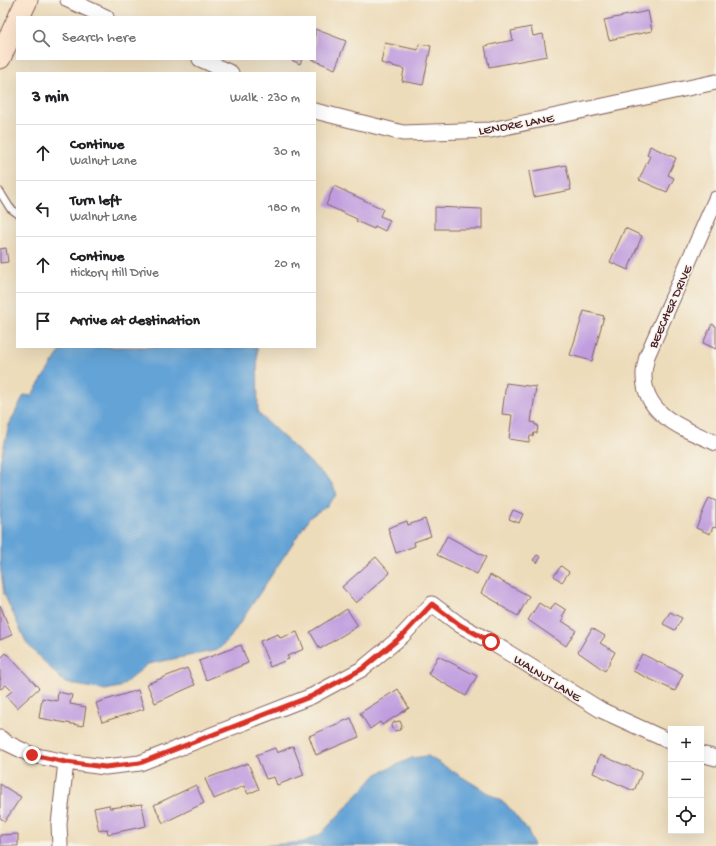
<!DOCTYPE html>
<meta charset="utf-8">
<style>
:root{--surface:#fff;--page:#f2f2f2;--text:#202124;--muted:#757577;--line:#e0e0e0}
body{margin:0;font-family:"Gochi Hand",sans-serif;background:var(--page);color:var(--text)}
.controls{position:absolute;right:12px;bottom:12px;display:grid;overflow:hidden;border-radius:0px;box-shadow:0 4px 16px #0002}
.controls button{width:36px;height:36px;display:grid;place-items:center;padding:0;border:0;border-bottom:1px solid var(--line);background:var(--surface);color:var(--text);font:20px sans-serif}
.stop{position:absolute;width:12px;height:12px;margin:-9px;border:3px solid #d93025;border-radius:50%;background:#fff}
.stop.end{background:#d93025;border-color:#fff;box-shadow:0 1px 4px #0008}
.list{margin:0;padding:0;list-style:none}
h2{display:flex;justify-content:space-between;align-items:center;height:52px;margin:0;padding:0 16px;font-size:17px}
h2 small{font-size:13px;font-weight:400;color:var(--muted)}
.list li{display:grid;grid-template-columns:26px 1fr auto;gap:12px;align-items:center;box-sizing:border-box;height:56px;padding:0 16px;border-top:1px solid var(--line)}
.list b{display:block;font-size:15px;white-space:nowrap}
.list p{margin:0;font-size:13px;white-space:nowrap;color:var(--muted)}
.list em{font-size:13px;font-style:normal;color:var(--muted)}
.icon{flex:none;width:22px;height:22px;fill:none;stroke:currentColor;stroke-width:2;stroke-linecap:round;stroke-linejoin:round}
.map{position:relative;flex:none;width:716px;height:846px;overflow:hidden}
.search{position:absolute;background:var(--surface);box-shadow:0 4px 16px #0002;left:16px;top:16px;width:300px;height:44px;display:flex;align-items:center;gap:10px;box-sizing:border-box;padding:0 14px;border-radius:0px;color:var(--muted);font-size:15px}
.panel{position:absolute;background:var(--surface);box-shadow:0 4px 16px #0002;left:16px;top:72px;width:300px;height:276px;border-radius:0px}
.map>svg:first-child{display:block}
.water{fill:#63a3d6;stroke:#566180}
.building{fill:#c09ddf}
.lines{fill:none;stroke-linecap:round;stroke-linejoin:round}
.service-casing{stroke:#83615d;stroke-width:9}
.minor-casing{stroke:#83615d;stroke-width:17}
.secondary-casing{stroke:#83615d;stroke-width:23}
.service{stroke:#fff;stroke-width:7}
.minor{stroke:#fff;stroke-width:15}
.secondary{stroke:#fce5cf;stroke-width:21}
.route{stroke:#d93025;stroke-width:5}
.labels{text-anchor:middle;stroke-width:3;stroke-linejoin:round;paint-order:stroke}
.street-label{font-size:13px;fill:#4a1f2b;stroke:#f7f3e8}
</style>
<div class="map">
<svg width="716" height="846" viewBox="0 0 716 846">
<rect width="100%" height="100%" fill="#f7f3e8"/>
<filter id="ink" filterUnits="userSpaceOnUse"><feTurbulence type="fractalNoise" baseFrequency=".025" numOctaves="2"/><feDisplacementMap in="SourceGraphic" scale="8" xChannelSelector="R" yChannelSelector="G"/><feConvolveMatrix kernelMatrix="1 2 1 2 8 2 1 2 1" color-interpolation-filters="sRGB"/></filter>
<filter id="wash" filterUnits="userSpaceOnUse"><feTurbulence type="fractalNoise" baseFrequency=".012" numOctaves="4" result="noise"/><feDisplacementMap in="SourceGraphic" scale="16" xChannelSelector="R" yChannelSelector="G"/><feGaussianBlur stdDeviation="0.9" result="paint"/><feColorMatrix in="noise" values="0 0 0 0 0 0 0 0 0 0 0 0 0 0 0 0 0 1.4 0 .05"/><feComposite in="paint" operator="in"/></filter>
<g filter="url(#wash)">
<rect width="100%" height="100%" fill="#eddcba"/>
<path class="water" d="M63,347H257L258,413L331,482L337,494L327,506L310,517L230,638L218,650L148,664L120,687L105,690L65,683L27,644L4,594L0,564V462L9,425L24,395L31,396Z
M428,756L506,804L528,831L534,846H261L304,842L321,834L377,774L412,758Z"/>
<g id="blocks">
<path class="building" d="M648,11L652,31L609,40L604,20Z
M531,27L533,36L543,34L547,56L489,67L485,46L513,40L511,31Z
M315,29L346,41L335,69L311,59H315Z
M385,43L418,50L419,44L431,46L423,85L402,81L404,69L381,63Z
M289,59H302L300,64Z
M650,146L676,158L668,175L674,178L667,192L639,180L650,156L647,155Z
M566,165L571,190L534,197L529,172Z
M334,186L383,209L380,216L390,220L385,231L375,226L374,229L356,221L357,219L326,205Z
M435,207L482,209V229H435Z
M625,228L642,236L628,270L610,262Z
M6,248L8,262L0,263V249Z
M584,311L604,316L592,361L570,355Z
M712,324L716,326V349L703,343Z
M506,383L536,387L531,422L535,423V425H538L537,433H534L533,436H530L529,442L509,439L512,415L502,414Z
M709,498L716,501V528L713,527L710,534L696,528Z
M513,510L523,514L519,523L509,519Z
M425,519L431,536L414,542L415,546L396,553L388,528L407,521L408,525Z
M447,536L486,557L477,574L437,555Z
M537,555L541,557L537,563L533,560Z
M376,557L390,573L356,603L342,587Z
M561,566L569,572L562,582L554,576Z
M490,575L529,596L518,616L499,605L500,604L481,593Z
M539,603L550,610L555,603L566,610L562,617L564,618L562,621L576,630L566,646L528,620Z
M0,605L12,635L0,640Z
M347,609L358,626L320,649L310,632Z
M670,612L682,618L675,630L663,624Z
M592,628L605,636L600,643L615,652L605,671L578,652Z
M297,632L304,649L287,656L289,659L270,667L260,641L278,634L280,638Z
M241,645L248,663L206,680L199,661Z
M6,653L39,688L17,708L6,696L12,691L6,685L1,689L0,688V680L1,679L0,678V659Z
M642,654L683,674L675,691L633,671Z
M438,656L477,676L466,696L428,674Z
M187,668L195,685L155,703L147,684Z
M398,689L409,708L382,725L380,722L370,729L360,713Z
M138,690L144,709L102,722L96,703Z
M58,692L72,695L70,704L86,707L83,726L39,718L42,698L57,701Z
M351,718L359,737L316,755L309,736Z
M400,721L402,726L400,730L394,731L391,727L394,722Z
M293,746L304,775L277,785L274,777L266,779L256,755L275,748L277,753Z
M600,755L642,772L634,791L593,773Z
M248,763L259,789L248,794L244,786L214,799L205,779Z
M0,784L21,797L5,821L0,818Z
M196,785L204,803L163,823L154,805Z
M142,804L146,826L108,834L107,829L99,831L94,808L109,805L110,808Z
M18,834V846H0V835Z"/>
</g>
</g>
<g filter="url(#ink)">
<use href="#blocks" fill-opacity="0" stroke="#83615d" stroke-width="1"/>
<g class="lines">
<g class="service-casing">
<path id="service" d="M0,192L10,208L17,213"/>
</g>
<g class="minor-casing">
<path id="minor" d="M68,0L106,17
M200,59L231,73
M315,111L403,133L491,130L716,82
M716,199L647,356C646,362 644,368 644,374C643,416 685,429 716,443
M0,738L7,743L32,755L66,762L105,767L140,763L312,696L362,669L402,636L432,604L460,625L491,642L601,710L671,742
M701,754L716,758
M60,846L59,824L66,762"/>
</g>
<g class="secondary-casing">
<path id="secondary" d="M19,17L27,0
M0,58L17,21"/>
</g>
<use href="#service" class="service"/>
<use href="#minor" class="minor"/>
<use href="#secondary" class="secondary"/>
</g>
</g>
<g class="lines" filter="url(#ink)">
<path class="route" d="M32,755L66,762L105,767L140,763L312,696L362,669L402,636L432,604L460,625L491,642"/>
</g>
<g class="labels">
<g class="street-label">
<text transform="translate(516 123) rotate(-10)" y="5">LENORE LANE</text>
<text transform="translate(669 306) rotate(-66)" y="5">BEECHER DRIVE</text>
<text transform="translate(548 677) rotate(32)" y="5">WALNUT LANE</text>
</g>
</g>
</svg>
<div class="controls">
<button>+</button>
<button>−</button>
<button><svg class="icon" aria-label="locate" viewBox="0 0 24 24"><circle cx="12" cy="12" r="6"/><path d="M12 2v4M12 18v4M2 12h4M18 12h4"/></svg></button>
</div>
<div class="stop" style="left:491px;top:642px"></div>
<div class="stop end" style="left:32px;top:755px"></div>
<div class="search"><svg class="icon" aria-label="search" viewBox="0 0 24 24"><circle cx="10" cy="10" r="6"/><path d="M15 15l6 6"/></svg>Search here</div>
<section class="panel">
<h2>3 min<small>Walk · 230 m</small></h2>
<ul class="list">
<li><svg class="icon" aria-label="ahead" viewBox="0 0 24 24"><path d="M12 20V5M6 11l6-6 6 6"/></svg><div><b>Continue</b><p>Walnut Lane</p></div><em>30 m</em></li>
<li><svg class="icon" aria-label="left" viewBox="0 0 24 24"><path d="M17 20v-9H6M10 6l-5 5 5 5"/></svg><div><b>Turn left</b><p>Walnut Lane</p></div><em>180 m</em></li>
<li><svg class="icon" aria-label="ahead" viewBox="0 0 24 24"><path d="M12 20V5M6 11l6-6 6 6"/></svg><div><b>Continue</b><p>Hickory Hill Drive</p></div><em>20 m</em></li>
<li><svg class="icon" aria-label="arrive" viewBox="0 0 24 24"><path d="M6 21V4h12l-3 4 3 4H6"/></svg><div><b>Arrive at destination</b></div></li>
</ul>
</section>
</div>
